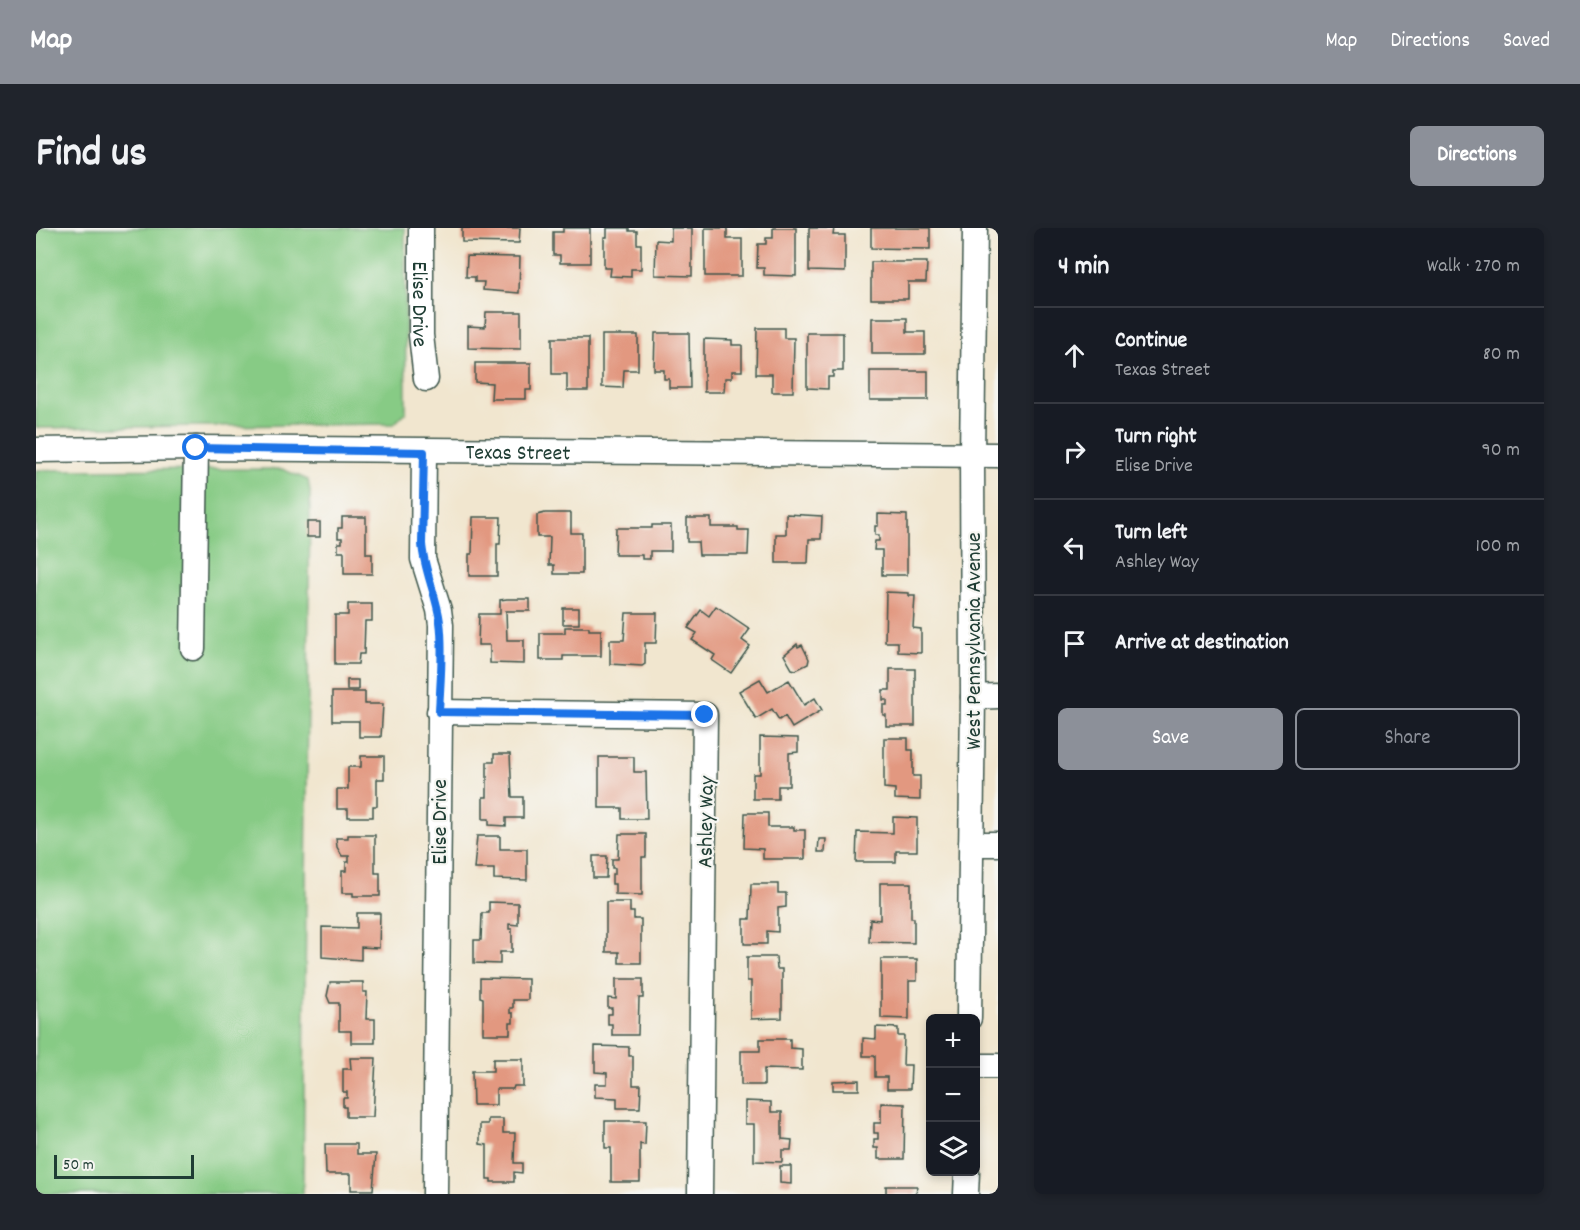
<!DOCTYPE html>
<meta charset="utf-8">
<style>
:root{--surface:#171b24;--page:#20242c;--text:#f1f3f6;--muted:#9ea1a6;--line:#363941;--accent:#8c9099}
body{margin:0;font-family:Dekko,sans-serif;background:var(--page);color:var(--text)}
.controls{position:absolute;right:18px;bottom:18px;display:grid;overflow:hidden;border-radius:9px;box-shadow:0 3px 9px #0003}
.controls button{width:54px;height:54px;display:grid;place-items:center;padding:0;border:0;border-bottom:2px solid var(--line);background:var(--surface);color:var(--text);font:30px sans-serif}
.scale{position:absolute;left:18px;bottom:15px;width:140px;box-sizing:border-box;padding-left:6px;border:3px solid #1f3d34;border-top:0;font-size:16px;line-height:21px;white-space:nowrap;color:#1f3d34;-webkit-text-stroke:4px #f6f6f2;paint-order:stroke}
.stop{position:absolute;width:18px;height:18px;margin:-14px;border:4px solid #1a73e8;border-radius:50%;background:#fff}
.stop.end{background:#1a73e8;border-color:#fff;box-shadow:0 2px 6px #0008}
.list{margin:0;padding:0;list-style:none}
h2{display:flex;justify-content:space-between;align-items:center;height:78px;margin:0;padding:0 24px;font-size:26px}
h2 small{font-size:20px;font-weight:400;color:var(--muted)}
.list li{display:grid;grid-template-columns:39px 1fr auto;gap:18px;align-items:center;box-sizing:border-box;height:96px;padding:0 24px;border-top:2px solid var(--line)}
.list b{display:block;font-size:22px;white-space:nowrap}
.list p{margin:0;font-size:20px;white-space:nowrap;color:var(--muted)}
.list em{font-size:20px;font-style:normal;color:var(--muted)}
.actions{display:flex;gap:12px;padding:18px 24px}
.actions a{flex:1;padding:14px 0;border:2px solid var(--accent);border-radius:9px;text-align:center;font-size:21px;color:var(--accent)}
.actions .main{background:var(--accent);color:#fff}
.icon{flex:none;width:33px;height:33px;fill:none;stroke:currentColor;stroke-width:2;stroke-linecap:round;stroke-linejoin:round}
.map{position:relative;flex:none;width:962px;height:966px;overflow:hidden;border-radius:9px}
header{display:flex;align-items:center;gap:36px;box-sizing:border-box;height:84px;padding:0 30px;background:var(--accent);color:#fff}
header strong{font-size:28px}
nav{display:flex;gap:33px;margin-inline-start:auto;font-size:21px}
.intro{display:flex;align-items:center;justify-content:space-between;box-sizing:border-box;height:144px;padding:0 36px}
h1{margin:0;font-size:42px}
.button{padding:15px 27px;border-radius:9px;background:var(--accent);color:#fff;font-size:21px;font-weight:700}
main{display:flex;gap:36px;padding:0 36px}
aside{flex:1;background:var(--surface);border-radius:9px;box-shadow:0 3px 9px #0003}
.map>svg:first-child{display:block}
.green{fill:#87cb85;stroke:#53845c;stroke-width:1.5}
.building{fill:#e29880}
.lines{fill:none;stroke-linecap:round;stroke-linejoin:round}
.minor-casing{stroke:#3e564b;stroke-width:27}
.minor{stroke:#fff;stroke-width:24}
.route{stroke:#1a73e8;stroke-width:8}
.labels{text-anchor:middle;stroke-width:4.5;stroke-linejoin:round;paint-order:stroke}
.street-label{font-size:22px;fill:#1f3d34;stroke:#f6f6f2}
</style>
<header>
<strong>Map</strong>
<nav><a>Map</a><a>Directions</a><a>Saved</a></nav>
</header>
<div class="intro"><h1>Find us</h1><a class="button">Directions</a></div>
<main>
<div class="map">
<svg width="962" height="966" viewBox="0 0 962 966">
<rect width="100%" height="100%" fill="#f6f6f2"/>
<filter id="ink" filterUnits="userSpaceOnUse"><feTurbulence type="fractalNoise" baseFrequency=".0167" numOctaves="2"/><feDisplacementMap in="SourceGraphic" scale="12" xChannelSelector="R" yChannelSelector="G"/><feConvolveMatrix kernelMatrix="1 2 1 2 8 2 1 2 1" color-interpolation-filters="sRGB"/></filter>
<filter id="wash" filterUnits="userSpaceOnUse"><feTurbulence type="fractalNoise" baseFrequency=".008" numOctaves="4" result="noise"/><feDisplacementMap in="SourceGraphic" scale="24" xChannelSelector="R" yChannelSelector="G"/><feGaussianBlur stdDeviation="1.35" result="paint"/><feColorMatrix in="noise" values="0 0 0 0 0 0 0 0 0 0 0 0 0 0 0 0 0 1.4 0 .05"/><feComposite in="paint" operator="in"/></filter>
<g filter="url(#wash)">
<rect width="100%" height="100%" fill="#f1e6cf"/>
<path class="green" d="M0,0H369L370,184L358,196L0,200Z
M246,241L272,252L274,264L267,966H0V242Z"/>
<g id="blocks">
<path class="building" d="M426,0H484L483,15L426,14Z
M527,0H554V35H524V27H517V4H527Z
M571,0H593V3H601V16H605V41H595V49L574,48L575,40H568V9H571Z
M635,0H656V48L619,47L620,12L635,13Z
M669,0H691V11H706V48H669Z
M737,0H760V48L728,47V40H721L722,16H730V10H737Z
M773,0H798L797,7H809V44L773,43Z
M835,0H894V21L835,20Z
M431,28L484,29L483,65L447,62L448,54H439V49H430Z
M835,34H891L890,54H872V71H835Z
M450,84H485V121L432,120V98L449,99Z
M836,90H871V104H889V126H836Z
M721,100H748V110H758L757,164H736V146H720Z
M619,105H653L654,160H633V151H628V142H618Z
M771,105H807V143H797V149H792V161L771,160Z
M566,107H602V142H588L587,160L566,159Z
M516,110H552V163H531V146H516Z
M668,111L696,112V117H706V143H696V150H689L688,164H668Z
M439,135H495V162H490V171H455L456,155L439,154Z
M834,143H892V172H834Z
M509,285H535V305H546V346H518V337H513L514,309H501V287Z
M750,286L786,288L785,311H773L772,335H740V306H750Z
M842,286L871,287V347H846V322H838L839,313H843V307H839V298H842Z
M306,289H330V326H336V346H308V324H302V315H306V310H302V300H306Z
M437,289H465L464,316H461V348H433V326H436Z
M651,290H675V299H702V302H713L712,327H663L662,314H651Z
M271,294H284V309H271Z
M616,297H635V323H614V331H606V327H579L580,300H616Z
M850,364L873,365V368H879L877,400L885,401V425L862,424V414H849Z
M471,371H494V383H470L471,412H488V436L454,435V417H442L443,386H464V372Z
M312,376H336V393H329L328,426H323L322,436H299V387H312Z
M680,378L714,401L706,412L714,418L695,445L676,432L679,427L656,412L661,405L652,400L665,382L673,388Z
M527,380H543V396H527Z
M590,385H621L620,415H609V436L606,438L574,436V412H588Z
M529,399H553V402H565V428H527V432H504V405H529Z
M761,416L762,419L766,417L773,431L772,436L760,442L756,441L748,427Z
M854,441H879V498H850V487H847V477H851V472H847V462H854Z
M724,451L732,464L753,452L768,477L779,470L786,482L756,500L749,488L743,492L736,481L720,491L703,463Z
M311,452H322V462H311Z
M296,464H329V476H347L345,509H323V493H296Z
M724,509L762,510V524L753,525V558H742V571H717V546H724Z
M848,510H872V522H877V548H884V572L859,571V561L848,560Z
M458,526H474L476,569H487V590H470V598L453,597V591H447V569H451V534H458Z
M325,528H348V551H341V578H337V589H312V581H301V561H312V539H325Z
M563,529H598V544H610L611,591H586V580H563Z
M709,585H732V599H758V602H769V631H727V621L708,620Z
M857,589L881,590V623H860V634H820L821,604L857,605Z
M583,606H610V629H606V667L579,666V656H576V646H579V640H576V631H582Z
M312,607H339V645H344V668H317V665H306V643H310V634H313V628H306L301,619L300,610H312Z
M441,608H464V621H491V652L458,651V641H438Z
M783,611H790L789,624H782Z
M557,628H571L570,650H557Z
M844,655H875V690H878V715L833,714L834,691L844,692Z
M715,656H742V665H750V679L742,680V704L731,703V716H708V691H714Z
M453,674L482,675V697L473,696V701H476V724H464V736L438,735V712H445L446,685H453Z
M570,674H594V684H598V691H605V735H583V724H570Z
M321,685H344L343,720L325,719V732L286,729V699L321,700Z
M711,729H740L741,741H746V790L715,791V753H711Z
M845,731H881V753H873V791L845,790Z
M444,750L492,751V772H477V780H474V785H477V795H474V806H447V770L444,769Z
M580,751H607V770H603L602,807H576V796H572V786H576V780H572V770L580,771Z
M294,754H327V764H331L330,791H339V815H315V803H303V775H294L291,768Z
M840,799L862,800V808H868L867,837H875L874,861H851V849H839V828H827V810L840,811Z
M724,811H754V820L766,821V842L728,841V857H705V823H724Z
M559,818L593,819V828H597V857H605L604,880H581V870L559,869V856H571V845L559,844Z
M314,830H340L337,889H310V879H307V870H311V864H307V841H315Z
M457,831H487V858H478L477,861H460V877H437L436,843H457Z
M823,852V862H797V853Z
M709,873L735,874V884H746V911L756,912L755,922H746V934L718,933V896H709Z
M845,875L869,876L868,931H842V920H838V911H842V905H838V895H845Z
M452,891H467V905H479L478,935H486V945L478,944V954H455V951H451V917L444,916V896H452Z
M569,893H610L609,917L604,916V954H575V920H569Z
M289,916H321V926H340L337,962H315V946H290Z
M744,938H755V956L744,955Z
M850,958H881L880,966H850Z"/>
</g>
</g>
<g filter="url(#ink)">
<use href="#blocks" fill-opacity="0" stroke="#3e564b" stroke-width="1.5"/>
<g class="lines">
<g class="minor-casing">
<g id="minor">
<path id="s1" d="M385,0V107L390,151"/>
<path id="s2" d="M0,222L160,220L962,227"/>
<path d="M388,224L387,331L403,382L405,397L399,966"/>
<path d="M157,420L160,220"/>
<path d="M937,469L962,468"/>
<path d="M403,484L669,487L664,966"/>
<path d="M935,616H962"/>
<path d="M933,790L937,469L936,227L939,0"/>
<path d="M939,838H962"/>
<path d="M930,966L931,944"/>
</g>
</g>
<use href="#minor" class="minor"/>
</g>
</g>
<g class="lines" filter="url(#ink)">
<path class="route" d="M160,220L388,224L386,316C388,343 401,368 404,394C408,421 404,457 403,484L669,487"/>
</g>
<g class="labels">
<g class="street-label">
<text dy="8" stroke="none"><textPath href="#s1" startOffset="76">Elise Drive</textPath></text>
<text dy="8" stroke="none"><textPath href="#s2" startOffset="482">Texas Street</textPath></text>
<text transform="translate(936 413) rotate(-90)" y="8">West Pennsylvania Avenue</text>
<text transform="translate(402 594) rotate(-90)" y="8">Elise Drive</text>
<text transform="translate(668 594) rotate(-89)" y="8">Ashley Way</text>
</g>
</g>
</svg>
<div class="controls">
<button>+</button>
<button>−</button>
<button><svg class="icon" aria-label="layers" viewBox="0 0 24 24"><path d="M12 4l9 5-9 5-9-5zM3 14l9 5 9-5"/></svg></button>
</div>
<div class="scale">50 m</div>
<div class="stop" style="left:160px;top:220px"></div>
<div class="stop end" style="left:669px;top:487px"></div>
</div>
<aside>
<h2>4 min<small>Walk · 270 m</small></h2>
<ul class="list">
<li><svg class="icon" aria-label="ahead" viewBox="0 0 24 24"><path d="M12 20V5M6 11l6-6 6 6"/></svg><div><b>Continue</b><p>Texas Street</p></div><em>80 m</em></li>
<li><svg class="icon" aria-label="right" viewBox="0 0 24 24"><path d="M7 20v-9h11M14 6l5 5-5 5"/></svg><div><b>Turn right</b><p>Elise Drive</p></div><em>90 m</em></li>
<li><svg class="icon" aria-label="left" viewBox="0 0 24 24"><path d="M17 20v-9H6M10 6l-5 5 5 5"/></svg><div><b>Turn left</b><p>Ashley Way</p></div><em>100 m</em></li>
<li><svg class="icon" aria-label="arrive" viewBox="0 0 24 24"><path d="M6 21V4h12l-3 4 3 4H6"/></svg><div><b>Arrive at destination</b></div></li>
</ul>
<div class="actions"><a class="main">Save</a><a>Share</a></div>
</aside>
</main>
